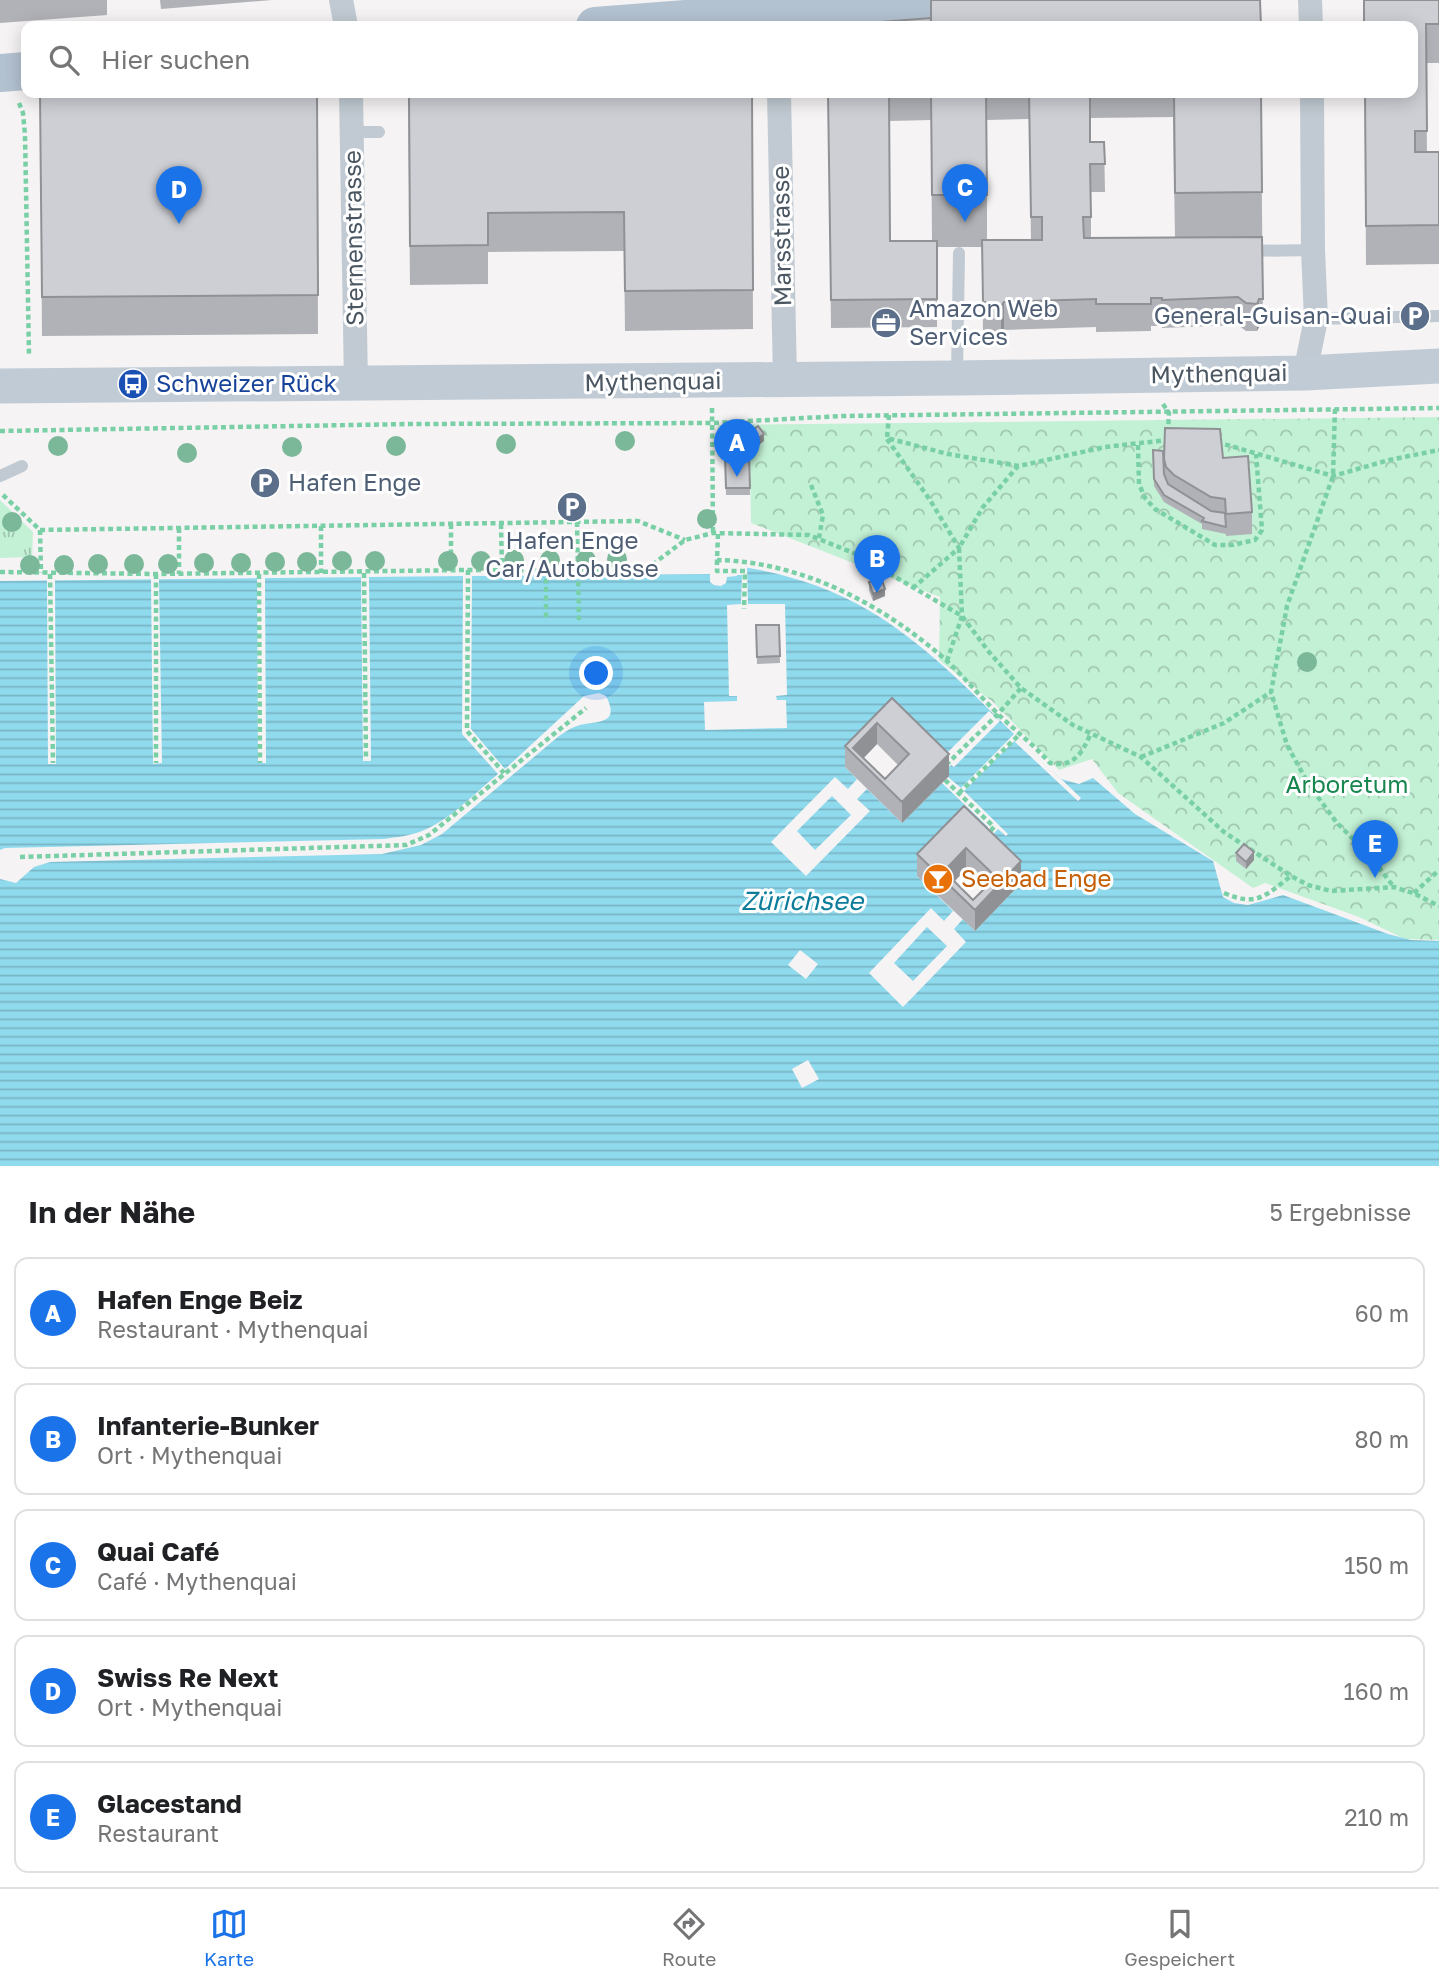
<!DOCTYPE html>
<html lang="de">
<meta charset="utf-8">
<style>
:root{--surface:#fff;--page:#f2f2f2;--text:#202124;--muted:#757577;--line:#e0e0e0;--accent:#1a73e8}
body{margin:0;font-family:"Golos Text",sans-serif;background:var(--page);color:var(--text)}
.you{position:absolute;left:597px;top:674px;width:24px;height:24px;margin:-18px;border:5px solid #fff;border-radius:50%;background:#1a73e8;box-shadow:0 0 0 10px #1a73e833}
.badge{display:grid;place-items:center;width:46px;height:46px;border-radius:50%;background:var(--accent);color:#fff;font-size:23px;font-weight:700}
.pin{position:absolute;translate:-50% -58px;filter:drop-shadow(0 2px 4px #0008)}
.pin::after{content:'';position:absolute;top:37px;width:24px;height:21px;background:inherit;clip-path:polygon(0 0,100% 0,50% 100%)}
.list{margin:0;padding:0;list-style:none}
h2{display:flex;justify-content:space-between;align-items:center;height:91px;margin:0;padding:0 28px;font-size:30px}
h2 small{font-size:23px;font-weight:400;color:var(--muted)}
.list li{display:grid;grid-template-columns:46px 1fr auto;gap:21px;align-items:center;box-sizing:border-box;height:112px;margin:0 14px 14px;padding:0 14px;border:2px solid var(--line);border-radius:14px}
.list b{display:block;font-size:26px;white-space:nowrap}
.list p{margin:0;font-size:23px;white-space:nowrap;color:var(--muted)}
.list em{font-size:23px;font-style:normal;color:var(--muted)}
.icon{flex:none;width:38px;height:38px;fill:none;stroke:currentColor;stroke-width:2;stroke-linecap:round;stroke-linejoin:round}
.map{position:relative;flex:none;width:1439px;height:1166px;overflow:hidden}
.search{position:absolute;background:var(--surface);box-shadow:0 4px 18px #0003;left:21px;right:21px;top:21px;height:77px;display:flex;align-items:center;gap:18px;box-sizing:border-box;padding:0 24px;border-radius:14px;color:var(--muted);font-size:26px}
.sheet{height:721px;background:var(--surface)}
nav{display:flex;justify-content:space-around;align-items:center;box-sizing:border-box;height:98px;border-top:2px solid var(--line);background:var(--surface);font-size:19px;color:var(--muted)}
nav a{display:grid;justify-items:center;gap:4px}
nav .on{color:var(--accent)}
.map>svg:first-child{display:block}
.grass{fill:url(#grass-tufts)}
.forest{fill:url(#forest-crowns)}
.water{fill:url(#water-rules)}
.pier{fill:#f5f3f3;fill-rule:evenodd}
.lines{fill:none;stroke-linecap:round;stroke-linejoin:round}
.path{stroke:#7ad0a6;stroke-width:4.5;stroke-dasharray:5 3.5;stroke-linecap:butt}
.lane{stroke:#c1cad2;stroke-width:12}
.street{stroke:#c1cad2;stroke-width:24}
.secondary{stroke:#c1cbd6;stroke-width:35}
.primary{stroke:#b3c2d1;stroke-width:38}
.tree{fill:#7bb799}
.wall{fill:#b0b2b7;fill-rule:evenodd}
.shaded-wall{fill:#909195}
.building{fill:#cdcfd5;stroke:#909195;stroke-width:2;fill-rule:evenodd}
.labels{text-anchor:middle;stroke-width:6;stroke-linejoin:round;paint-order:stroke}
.street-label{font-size:24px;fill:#4a5661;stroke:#fff}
.service-label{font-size:24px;fill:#4e5e75;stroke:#fff;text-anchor:start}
.transit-label{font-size:24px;fill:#164399;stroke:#fff;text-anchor:start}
.park-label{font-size:24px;fill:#17864f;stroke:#fff}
.food-label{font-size:24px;fill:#c56008;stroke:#fff;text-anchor:start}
.water-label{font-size:26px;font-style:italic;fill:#0c7c9b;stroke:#fff}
</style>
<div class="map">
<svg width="1439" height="1166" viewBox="0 0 1439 1166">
<defs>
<pattern id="grass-tufts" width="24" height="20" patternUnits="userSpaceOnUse" patternTransform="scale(1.75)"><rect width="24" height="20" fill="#c3f1d5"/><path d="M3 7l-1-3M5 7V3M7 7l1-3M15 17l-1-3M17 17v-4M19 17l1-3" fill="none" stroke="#a0c6b0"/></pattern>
<pattern id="forest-crowns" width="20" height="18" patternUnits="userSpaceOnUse" patternTransform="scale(1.75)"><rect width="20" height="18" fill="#c3f1d5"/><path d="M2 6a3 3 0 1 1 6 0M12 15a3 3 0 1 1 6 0" fill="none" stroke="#a0c6b0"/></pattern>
<pattern id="water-rules" width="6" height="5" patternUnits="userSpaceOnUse" patternTransform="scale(1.75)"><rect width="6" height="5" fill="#90daee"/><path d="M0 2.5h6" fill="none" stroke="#78b4c4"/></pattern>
</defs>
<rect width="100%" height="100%" fill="#f5f3f3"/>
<path class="grass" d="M0,500L33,532L32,557L0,558Z"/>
<path class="forest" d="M1439,417V940L1405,939L1359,917L1265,883L1253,888L1118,793L1092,759L1059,770L993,702L939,660L940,597L751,523L750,458L718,457V425Z"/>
<path class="water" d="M737,566C783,573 828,586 868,610C939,651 1000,724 1061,779L1079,784L1093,778L1135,814L1213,861L1223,897L1234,903L1248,905L1283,895L1388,934L1411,940L1439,941V1166H0V879L16,883L34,867L50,862L382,854L421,845L442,834L559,736C565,732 572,727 580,725C597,721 621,725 606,696L599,693L584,696L505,769L471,729L472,576L710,574V582L714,585L721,586L726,583L727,577L737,576Z
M463,576L462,734L498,774C475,793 450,820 422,831C409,836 397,837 384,839L5,848L0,850V581Z"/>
<path class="pier" d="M734,566H747L748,604H785L787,695L776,696L777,700H786L787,728L705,730L704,702L737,701V696H729L727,605L741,604L742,575H732Z
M361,577H369L371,761H363Z
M257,578H265L266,763H258Z
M151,579H159L162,763L153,764Z
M47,580H55L56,764H48Z
M989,711L1000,721L954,767L951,765L945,771L948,777L961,788L1014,734L1081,798L1078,801L1014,741L964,791L1008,834L1006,836L998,829L983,845L1021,883L975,931L963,919L954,929L966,942L903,1007L869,973L931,908L944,921L953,911L917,876L964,827L977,840L988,827L942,783L902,823L867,789L857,799L870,811L806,876L771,842L835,777L848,789L857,779L845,767L892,720L943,757ZM832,796L851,815L815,850L797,831ZM927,927L947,946L913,981L894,963Z
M800,950L818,964L806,979L788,965Z
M808,1060L819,1079L802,1088L792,1069Z"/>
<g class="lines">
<path class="path" d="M19,103L23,113L25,135L29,355
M1163,404L1169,413L1168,432
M712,408L713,533
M1335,409L1333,476L1287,606L1271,692L1287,745L1309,785L1337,823L1371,857L1393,886
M889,415L887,438L948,454L1019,466L1105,447L1167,440
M0,431L411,424L712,423L842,416L1439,408
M887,439L930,500L959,548L913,588
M1217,442L1333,476L1389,460L1439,450
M1138,445L1139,484L1145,498L1155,509L1215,545H1232L1255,540L1262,530L1256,454
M811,485L823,515L819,538
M3,495L40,530L638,521L685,540
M577,522L579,620
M451,524V571
M501,524L502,570
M321,526V573
M179,528V574
M40,530L41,573
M718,534L717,560C803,562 884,605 947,661C964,677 979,695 995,711C1013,729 1033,744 1050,763C1074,768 1082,753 1091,733
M717,560V571H745L744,609
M468,570L467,731L504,773
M546,570V621
M0,572L156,574L468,570L644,571L685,540L713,533L809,535L856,554L962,616L989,652L1021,688L1073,725L1141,757L1224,832L1291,876L1308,885L1331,891L1394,887L1413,893L1439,906
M364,573L366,760
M50,574L53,763
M156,574V763
M259,574L260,763
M947,661L962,616L959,548L983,507L1018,466
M1141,757L1224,723L1271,692
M946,765L998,714L1021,688
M945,780L994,827L987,835
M959,793L1021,733
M20,857L406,845L429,835L586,708
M1224,893C1257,907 1265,896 1291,876
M1414,893L1439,870"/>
<path class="lane" d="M352,132H379
M1247,251L1313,250
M1316,319L1439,316
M957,375L959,253
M0,476L22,466"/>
<path class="street" d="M341,0L346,26
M1310,0L1311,26
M351,93L356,384
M779,93L785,379
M1305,373L1316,319L1313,250L1312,93"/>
<path class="secondary" d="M0,386L957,378L1305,373L1439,366"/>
<path class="primary" d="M595,26L929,0
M0,73L26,71"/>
</g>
<g class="tree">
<circle cx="625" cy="441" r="10"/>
<circle cx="506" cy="444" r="10"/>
<circle cx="58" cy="446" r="10"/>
<circle cx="396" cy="446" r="10"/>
<circle cx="292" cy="447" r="10"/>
<circle cx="187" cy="453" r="10"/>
<circle cx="707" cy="519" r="10"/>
<circle cx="12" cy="522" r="10"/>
<circle cx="617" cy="559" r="10"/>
<circle cx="514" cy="560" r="10"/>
<circle cx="550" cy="560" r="10"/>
<circle cx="586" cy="560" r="10"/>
<circle cx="342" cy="561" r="10"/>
<circle cx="375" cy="561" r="10"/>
<circle cx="448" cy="561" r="10"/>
<circle cx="481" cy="561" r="10"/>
<circle cx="275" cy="562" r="10"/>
<circle cx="307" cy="562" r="10"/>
<circle cx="204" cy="563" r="10"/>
<circle cx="241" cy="563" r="10"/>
<circle cx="98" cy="564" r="10"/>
<circle cx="134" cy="564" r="10"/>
<circle cx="168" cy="564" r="10"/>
<circle cx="30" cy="565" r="10"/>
<circle cx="64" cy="565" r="10"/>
<circle cx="1307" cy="662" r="10"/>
</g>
<path class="wall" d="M0,0H107V15L0,23Z
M160,0H272L161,9Z
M1439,0V63H1426L1427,152H1439V264L1366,265L1365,93L1413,26Z
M40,93H317L318,334L42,336Z
M408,93H752L753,329L625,331L624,251L488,252V284L410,285Z
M828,93H1261L1263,327H1259L1257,331H1246L1238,325L1162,328V326H1151V331L1096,332V327L1004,330L1001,334H990L987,330H983L982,247H937V327L831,328ZM1173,117L1175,238H1091V192H1105L1104,142H1090V118ZM1029,119L1031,240H987V120ZM931,120L932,241H890L889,121Z
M740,428L753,430L764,441L755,448L750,440L745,443L740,436Z
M1165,428L1223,458L1252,512V534L1226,536V534L1202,529V524L1164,502L1154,486L1153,450L1164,474Z
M749,455L750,495H726L725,456Z
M869,582L885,596L873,601L869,590Z
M756,625H779L780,663L757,664Z
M892,698L949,776L902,823L845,767V746ZM877,744L898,765L885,779L863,758Z
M964,806L1021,883L975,931L917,876V854ZM966,869L985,888L973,900L954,882Z
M1236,853L1254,860L1246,869L1236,861Z"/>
<path class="shaded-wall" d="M1259,299V327L1257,331V304Z
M1004,302V330L1001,334V306Z
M750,433V440L745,443V436Z
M764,434V441L755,448V440Z
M885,589V596L873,601V594Z
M877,723V744L861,761L853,748Z
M949,754V776L902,823V802Z
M966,848V869L950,886L944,871Z
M1254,852V860L1246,869V862Z
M1021,861V883L975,931V910Z"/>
<path class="building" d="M931,0H1260L1261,26H931Z
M1364,0H1439V24H1426L1427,131H1415V152H1439V225L1366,226L1365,93H1413V26H1364Z
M931,18V26H828Z
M40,93H317L318,295L42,297Z
M409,93H752L753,290L625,291L624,212L488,213V245L410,246Z
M828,93H889L890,241H937V299L831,300Z
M931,93H986L987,195H932Z
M1029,93H1090V142H1104L1105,164H1090L1091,217H1083L1084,238L1262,237L1263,299H1259L1257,304L1246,303L1238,297L1162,300V298H1151V304H1096V299L1004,302L1001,306H990L987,302H983L982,240H1042V217H1031Z
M1174,93H1261L1262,192L1175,193Z
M747,422L753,430L758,426L764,434L755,440L750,433L745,436L740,428Z
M1165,428L1220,429L1223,458L1248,456L1252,512L1226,514L1225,499L1211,497L1174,475L1166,467L1164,459Z
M1153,450L1163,451L1164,474L1168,484L1211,511L1225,513L1226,527L1202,521L1204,518L1164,495L1154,479Z
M749,455L750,488H726L725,456Z
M881,577L885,589L873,594L869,582Z
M756,625H779L780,656L757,657Z
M892,698L949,754L902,802L845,746ZM877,723L909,754L885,779L853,748Z
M964,806L1021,861L975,910L917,854ZM966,848L996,877L973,900L944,871Z
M1244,844L1254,852L1246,862L1236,853Z"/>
<defs>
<g id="parking-disc" transform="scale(1.575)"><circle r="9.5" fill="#5c6f8a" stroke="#fff"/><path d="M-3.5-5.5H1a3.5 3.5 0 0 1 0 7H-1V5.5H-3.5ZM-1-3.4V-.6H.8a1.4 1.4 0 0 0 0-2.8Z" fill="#fff"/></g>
<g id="office-disc" transform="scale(1.575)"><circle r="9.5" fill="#5c6f8a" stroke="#fff"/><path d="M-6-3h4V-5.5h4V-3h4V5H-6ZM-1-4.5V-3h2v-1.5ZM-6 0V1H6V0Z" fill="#fff"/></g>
<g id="bus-disc" transform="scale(1.575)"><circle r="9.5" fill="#1a4fb4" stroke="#fff"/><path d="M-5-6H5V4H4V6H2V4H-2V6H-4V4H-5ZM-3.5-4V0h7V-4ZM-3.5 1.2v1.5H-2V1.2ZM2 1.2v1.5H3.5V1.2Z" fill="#fff"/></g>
<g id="bar-disc" transform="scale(1.575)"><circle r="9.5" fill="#e8710a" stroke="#fff"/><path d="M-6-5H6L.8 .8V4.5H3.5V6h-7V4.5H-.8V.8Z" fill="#fff"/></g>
</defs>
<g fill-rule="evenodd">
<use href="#parking-disc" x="1415" y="316"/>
<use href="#office-disc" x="886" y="323"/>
<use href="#bus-disc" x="133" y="384"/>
<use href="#parking-disc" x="265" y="483"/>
<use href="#parking-disc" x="572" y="507"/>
<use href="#bar-disc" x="938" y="879"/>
</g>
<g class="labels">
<g class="street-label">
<text transform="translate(782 236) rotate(-91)" y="8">Marsstrasse</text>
<text transform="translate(354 238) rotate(-91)" y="8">Sternenstrasse</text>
<text transform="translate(1219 374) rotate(-1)" y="8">Mythenquai</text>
<text transform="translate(653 382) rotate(-1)" y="8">Mythenquai</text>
</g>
<g class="service-label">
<text x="909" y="317">Amazon Web<tspan x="909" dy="28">Services</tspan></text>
<text x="1392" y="324" text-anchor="end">General-Guisan-Quai</text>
<text x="288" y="491">Hafen Enge</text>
<text x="572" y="549" text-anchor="middle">Hafen Enge<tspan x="572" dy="28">Car/Autobusse</tspan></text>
</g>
<g class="transit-label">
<text x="156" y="392">Schweizer Rück</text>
</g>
<g class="park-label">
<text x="1347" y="793">Arboretum</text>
</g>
<g class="food-label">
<text x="961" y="887">Seebad Enge</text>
</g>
<g class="water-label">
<text x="802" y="910">Zürichsee</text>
</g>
</g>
</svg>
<div class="you"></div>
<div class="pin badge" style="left:737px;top:477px">A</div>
<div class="pin badge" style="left:877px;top:593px">B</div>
<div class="pin badge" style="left:965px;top:222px">C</div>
<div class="pin badge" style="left:179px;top:224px">D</div>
<div class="pin badge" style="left:1375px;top:878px">E</div>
<div class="search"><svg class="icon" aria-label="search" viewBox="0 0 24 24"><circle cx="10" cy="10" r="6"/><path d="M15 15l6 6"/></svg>Hier suchen</div>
</div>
<section class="sheet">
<h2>In der Nähe<small>5 Ergebnisse</small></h2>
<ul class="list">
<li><span class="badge">A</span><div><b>Hafen Enge Beiz</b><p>Restaurant · Mythenquai</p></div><em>60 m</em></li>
<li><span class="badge">B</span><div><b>Infanterie-Bunker</b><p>Ort · Mythenquai</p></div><em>80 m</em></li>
<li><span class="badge">C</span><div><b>Quai Café</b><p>Café · Mythenquai</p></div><em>150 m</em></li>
<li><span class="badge">D</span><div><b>Swiss Re Next</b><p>Ort · Mythenquai</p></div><em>160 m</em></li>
<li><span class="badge">E</span><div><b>Glacestand</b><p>Restaurant</p></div><em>210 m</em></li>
</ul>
</section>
<nav>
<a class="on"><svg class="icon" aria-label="map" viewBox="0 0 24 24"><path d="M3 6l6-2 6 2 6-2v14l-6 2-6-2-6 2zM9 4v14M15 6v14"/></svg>Karte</a>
<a><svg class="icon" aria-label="directions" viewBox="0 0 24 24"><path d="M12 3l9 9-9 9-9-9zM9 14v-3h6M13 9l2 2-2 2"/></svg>Route</a>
<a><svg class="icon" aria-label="saved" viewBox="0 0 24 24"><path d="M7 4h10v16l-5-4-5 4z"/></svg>Gespeichert</a>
</nav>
